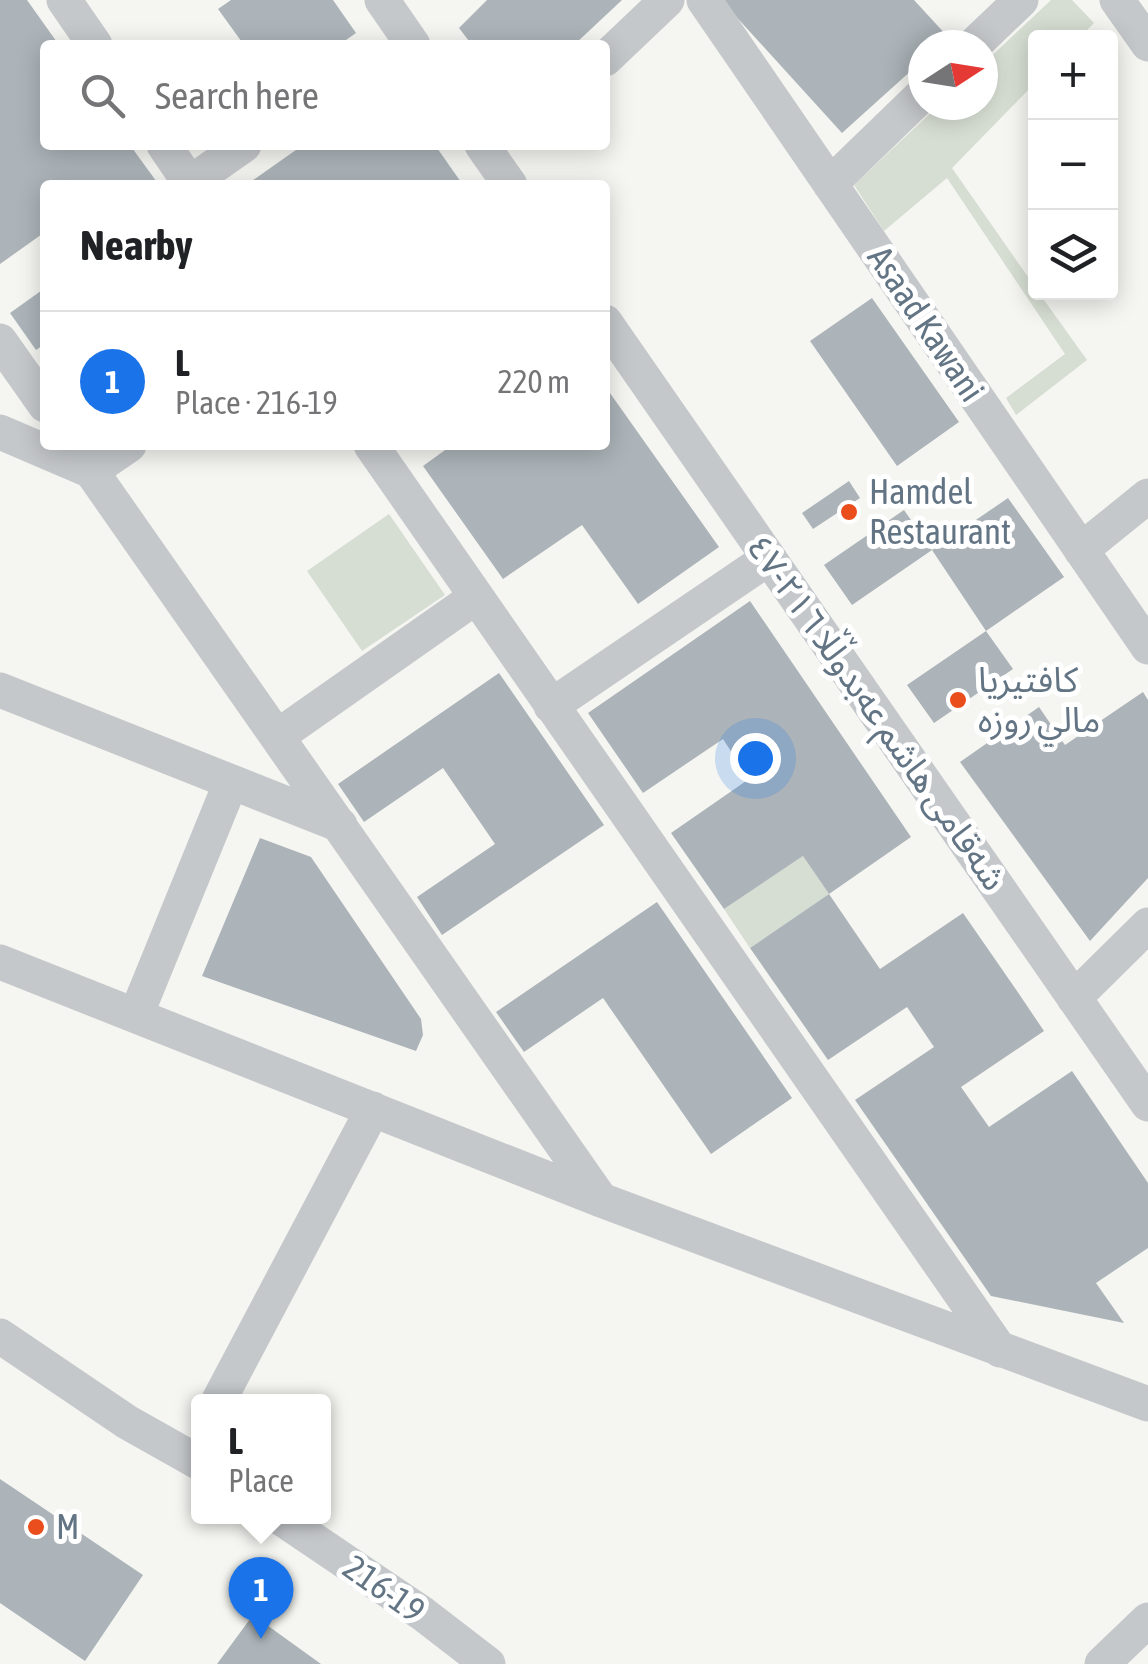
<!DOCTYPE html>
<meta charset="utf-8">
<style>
:root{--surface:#fff;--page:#f2f2f2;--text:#202124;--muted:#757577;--line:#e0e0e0;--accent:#1a73e8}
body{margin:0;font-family:"Asap Condensed","Noto Sans Arabic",sans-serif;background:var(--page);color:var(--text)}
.controls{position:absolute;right:30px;top:30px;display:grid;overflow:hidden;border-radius:10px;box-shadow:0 5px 25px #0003}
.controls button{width:90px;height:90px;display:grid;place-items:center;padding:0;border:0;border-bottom:2px solid var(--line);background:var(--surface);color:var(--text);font:50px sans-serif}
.compass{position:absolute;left:908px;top:30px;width:90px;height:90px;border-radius:50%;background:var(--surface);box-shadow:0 5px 25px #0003;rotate:78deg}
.you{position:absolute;left:755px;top:758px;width:35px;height:35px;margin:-25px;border:8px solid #fff;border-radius:50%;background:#1a73e8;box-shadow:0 0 0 15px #1a73e833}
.badge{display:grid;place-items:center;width:65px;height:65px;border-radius:50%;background:var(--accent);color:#fff;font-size:32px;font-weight:700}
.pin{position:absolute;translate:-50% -82px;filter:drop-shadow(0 2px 5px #0008)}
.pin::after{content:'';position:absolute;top:52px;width:35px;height:30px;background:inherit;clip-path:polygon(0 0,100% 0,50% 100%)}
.popup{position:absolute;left:191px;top:1394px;width:140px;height:130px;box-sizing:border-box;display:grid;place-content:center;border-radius:10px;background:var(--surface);filter:drop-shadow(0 2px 8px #0005);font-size:32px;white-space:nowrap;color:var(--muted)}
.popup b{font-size:38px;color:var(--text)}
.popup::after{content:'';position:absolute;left:50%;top:100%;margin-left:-20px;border:20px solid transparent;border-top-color:var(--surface)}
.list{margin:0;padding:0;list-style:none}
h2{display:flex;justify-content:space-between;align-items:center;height:130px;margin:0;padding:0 40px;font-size:42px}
h2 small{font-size:32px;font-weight:400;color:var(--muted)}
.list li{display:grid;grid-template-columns:65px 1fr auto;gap:30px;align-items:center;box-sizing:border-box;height:140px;padding:0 40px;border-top:2px solid var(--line)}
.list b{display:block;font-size:38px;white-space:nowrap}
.list p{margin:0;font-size:32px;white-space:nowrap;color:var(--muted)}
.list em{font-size:32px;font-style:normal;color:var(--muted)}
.icon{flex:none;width:55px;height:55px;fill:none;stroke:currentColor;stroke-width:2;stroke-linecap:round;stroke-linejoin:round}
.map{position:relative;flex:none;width:1148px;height:1664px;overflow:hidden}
.search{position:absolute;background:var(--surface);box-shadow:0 5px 25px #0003;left:40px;top:40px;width:570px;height:110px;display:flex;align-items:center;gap:25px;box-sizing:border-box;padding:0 35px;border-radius:10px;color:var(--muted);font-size:38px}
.panel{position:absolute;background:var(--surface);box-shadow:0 5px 25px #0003;left:40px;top:180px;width:570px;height:270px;border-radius:10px}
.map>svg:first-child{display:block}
.green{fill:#d6ddd2}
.building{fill:#acb4b9}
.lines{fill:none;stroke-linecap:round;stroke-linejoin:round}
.minor{stroke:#c5c8cb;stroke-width:35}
.poi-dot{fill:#ea4e1d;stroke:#fff;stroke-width:4}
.labels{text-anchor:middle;stroke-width:10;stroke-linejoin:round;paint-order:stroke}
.street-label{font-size:35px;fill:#637584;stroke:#fff}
.poi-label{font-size:35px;fill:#637584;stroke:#fff;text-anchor:start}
</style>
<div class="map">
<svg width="1148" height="1664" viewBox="0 0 1148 1664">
<rect width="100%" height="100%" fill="#f5f5f1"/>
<path class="green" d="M1051,0H1072L1094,23L1080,37L1036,38L1035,83L952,168L1035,287L1036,292L1039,293L1087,360L1016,415L1006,398L1065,354L947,178L884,231L854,185L939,105H983V64Z
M389,514L445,595L362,651L307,571Z
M803,856L829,894L750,948L724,909Z"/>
<path class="building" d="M0,0H27L59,45H45V145H130L159,185H45V232L0,264Z
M231,0H333L356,33L339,45H244L218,9Z
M487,0H622L574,45H472L459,28Z
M721,0H914L948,37L940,45H923V60L842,133Z
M303,145H435L463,185H246Z
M45,288V344L36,350L10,313Z
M872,298L959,422L897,466L810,341Z
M605,386L719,547L638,604L582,525L503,579L423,466L452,445H605Z
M849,481L860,498L813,529L802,513Z
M1008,498L1064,577L986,631L1013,669L934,723L907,685L986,631L932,550Z
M904,510L932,550L852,605L824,565Z
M750,601L911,837L829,894L803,856L724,909L671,833L749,779L723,739L643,793L588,713Z
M499,673L604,825L442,935L417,897L495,844L443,768L364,822L338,784Z
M1143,692L1148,700V878L1090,941L960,762L1039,707L1065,745Z
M260,838L311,857L421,1019L423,1035L416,1051L202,976Z
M829,894L880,969L963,913L1017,991L1044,1031L961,1087L989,1127L1072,1071L1148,1183V1248L1096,1283L1124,1323L991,1296L855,1100L934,1047L907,1007L828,1060L750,948Z
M657,902L792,1098L711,1154L603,998L524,1052L496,1012Z
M0,1479L143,1575L85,1661L0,1603Z
M253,1615L321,1664H217Z"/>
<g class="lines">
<path class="minor" d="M64,0L95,45
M382,0L413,45
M704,0L1148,647
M1117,0L1148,44
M974,45L1021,0
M605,59L667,0
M164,145L191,185
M482,145L510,185
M190,183L244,145
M830,184L923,94
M605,322L1148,1104
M0,341L45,405
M0,432L91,471L129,445
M73,445L601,1200
M371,445L1000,1350
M1081,550L1148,496
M0,690L340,825
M551,706L769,558
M278,736L476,597
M0,962L601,1200L1148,1404
M1074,998L1148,925
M136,1015L231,782
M0,1336L127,1422L198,1462
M218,1402L373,1109
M278,1516L423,1614L488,1664
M1102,1664L1148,1620"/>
</g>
<g class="poi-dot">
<circle cx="849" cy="512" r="10"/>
<circle cx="958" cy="700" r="10"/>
<circle cx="36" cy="1527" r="10"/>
</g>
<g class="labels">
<g class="street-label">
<text transform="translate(926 324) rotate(56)" y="12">Asaad Kawani</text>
<text transform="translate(877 713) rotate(55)" y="12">شەقامی هاشم عەبدوڵڵا ٢١٦-٤٧</text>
<text transform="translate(384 1589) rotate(35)" y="12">216-19</text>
</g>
<g class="poi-label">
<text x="869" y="504">Hamdel<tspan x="869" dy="40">Restaurant</tspan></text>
<text x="978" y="692">كافتيريا<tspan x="978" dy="40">مالي روزه</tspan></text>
<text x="56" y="1539">M</text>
</g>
</g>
</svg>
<div class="controls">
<button>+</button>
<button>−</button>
<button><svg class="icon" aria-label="layers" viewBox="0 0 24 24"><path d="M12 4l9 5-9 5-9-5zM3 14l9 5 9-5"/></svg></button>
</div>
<svg class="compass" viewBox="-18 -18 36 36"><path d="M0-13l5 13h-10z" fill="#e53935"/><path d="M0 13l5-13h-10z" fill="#757577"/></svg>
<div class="you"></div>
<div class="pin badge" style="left:261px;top:1639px">1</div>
<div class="popup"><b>L</b>Place</div>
<div class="search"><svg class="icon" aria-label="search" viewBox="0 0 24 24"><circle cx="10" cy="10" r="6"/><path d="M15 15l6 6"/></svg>Search here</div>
<section class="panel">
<h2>Nearby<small></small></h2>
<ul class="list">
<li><span class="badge">1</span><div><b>L</b><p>Place · 216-19</p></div><em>220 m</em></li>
</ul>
</section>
</div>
